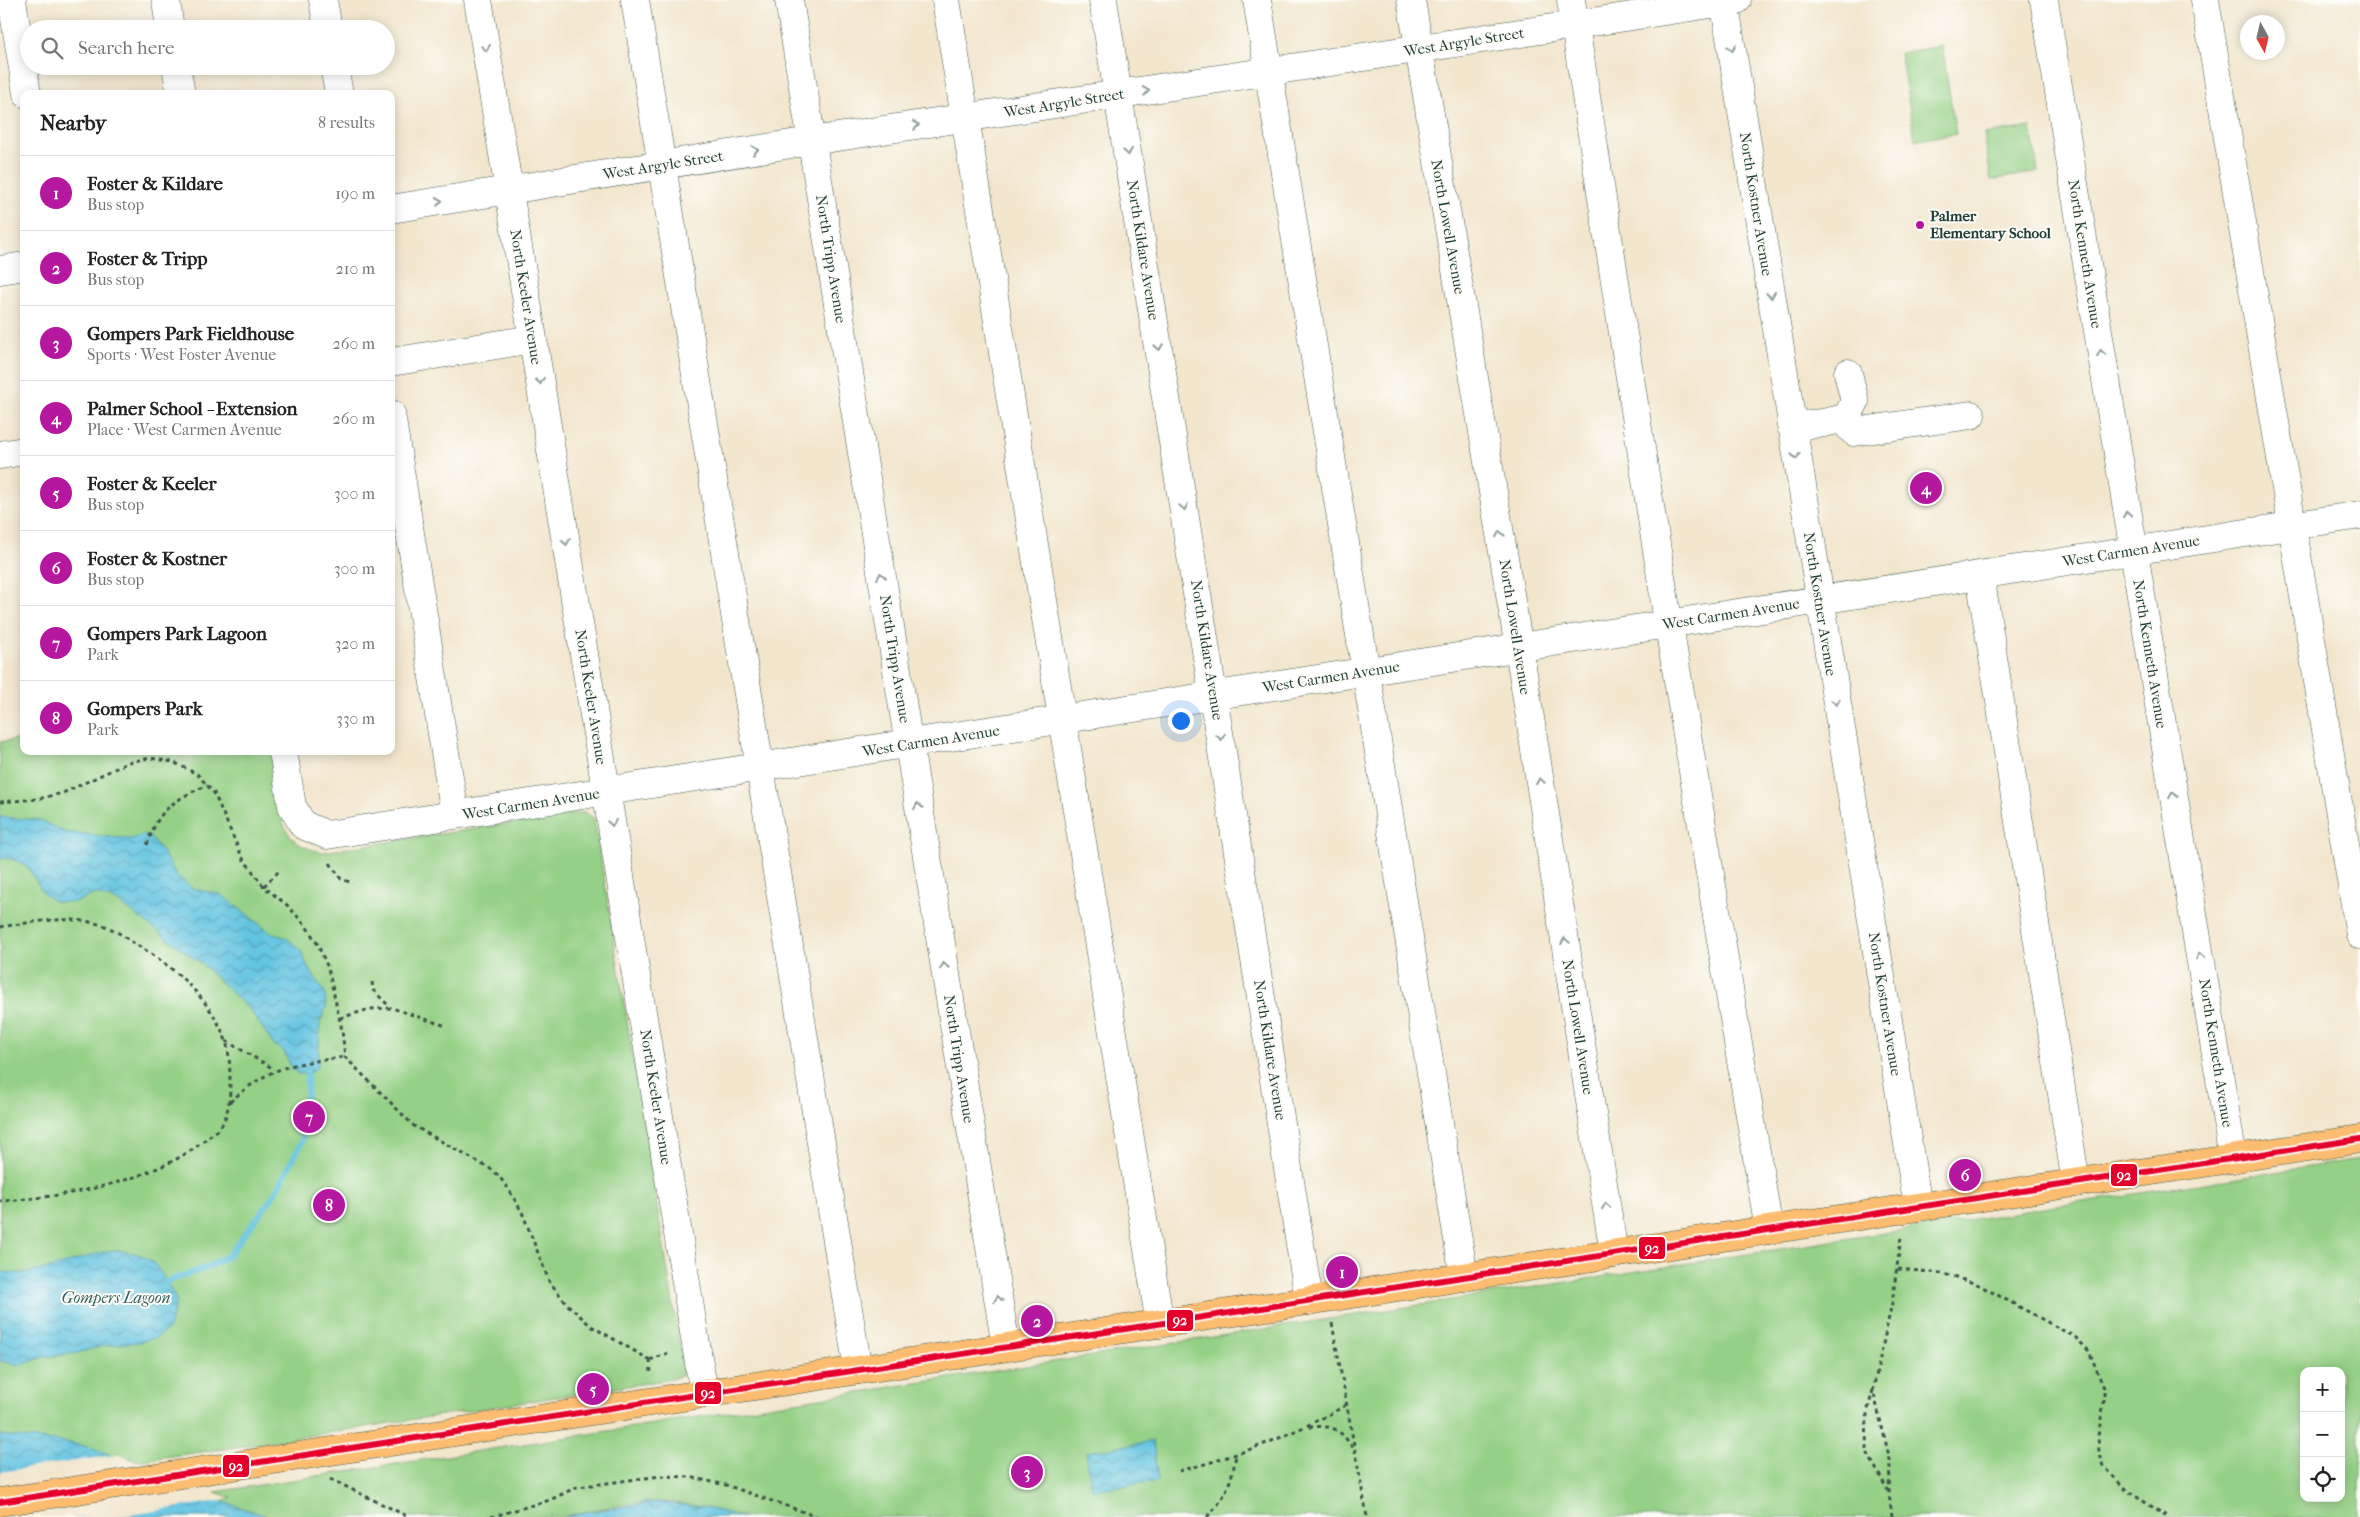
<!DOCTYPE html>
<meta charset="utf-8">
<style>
:root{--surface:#fff;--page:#f2f2f2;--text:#222;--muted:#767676;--line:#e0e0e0;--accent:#b5179e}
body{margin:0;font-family:"IM FELL French Canon",serif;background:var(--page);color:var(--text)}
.controls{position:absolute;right:15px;bottom:15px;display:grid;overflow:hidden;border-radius:10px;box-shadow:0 2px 12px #0003}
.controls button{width:45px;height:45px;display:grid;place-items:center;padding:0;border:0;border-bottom:1px solid var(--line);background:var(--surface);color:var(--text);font:25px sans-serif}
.compass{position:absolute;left:2240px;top:15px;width:45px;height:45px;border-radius:50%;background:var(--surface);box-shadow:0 2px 12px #0003;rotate:172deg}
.you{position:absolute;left:1180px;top:720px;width:18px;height:18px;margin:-12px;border:4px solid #fff;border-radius:50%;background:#1a73e8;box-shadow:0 0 0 8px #1a73e833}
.badge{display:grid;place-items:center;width:32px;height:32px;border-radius:50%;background:var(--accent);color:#fff;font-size:16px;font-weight:700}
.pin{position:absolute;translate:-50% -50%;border:2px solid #fff;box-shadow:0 1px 5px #0006}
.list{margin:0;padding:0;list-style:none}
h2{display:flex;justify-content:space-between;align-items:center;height:65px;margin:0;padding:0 20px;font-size:21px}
h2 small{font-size:16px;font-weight:400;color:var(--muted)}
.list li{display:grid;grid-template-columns:32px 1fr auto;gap:15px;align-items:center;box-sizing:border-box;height:75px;padding:0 20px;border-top:1px solid var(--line)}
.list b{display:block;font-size:19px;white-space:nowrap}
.list p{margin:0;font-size:16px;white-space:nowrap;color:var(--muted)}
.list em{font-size:16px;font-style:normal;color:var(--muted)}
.icon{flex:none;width:28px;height:28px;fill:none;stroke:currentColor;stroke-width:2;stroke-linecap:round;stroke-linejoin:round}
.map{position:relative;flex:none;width:2360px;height:1517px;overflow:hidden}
.search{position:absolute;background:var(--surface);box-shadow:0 2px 12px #0003;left:20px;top:20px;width:375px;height:55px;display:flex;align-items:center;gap:12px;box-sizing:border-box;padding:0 18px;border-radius:28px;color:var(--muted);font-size:19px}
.panel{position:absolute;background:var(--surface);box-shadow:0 2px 12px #0003;left:20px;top:90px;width:375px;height:665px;border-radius:10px}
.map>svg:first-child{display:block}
.green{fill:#94d085;stroke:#5a865c;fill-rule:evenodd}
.water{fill:url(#water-waves);stroke:#41808a}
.pier{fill:#f2e6cd}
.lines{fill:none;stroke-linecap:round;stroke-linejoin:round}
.stream{stroke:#63c4e1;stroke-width:6}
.minor-casing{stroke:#3f564b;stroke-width:29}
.major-casing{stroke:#3f564b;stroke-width:29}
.path{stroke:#3f564b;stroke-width:3;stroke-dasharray:4 4;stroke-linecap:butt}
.minor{stroke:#fff;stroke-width:28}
.major{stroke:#fcbd6f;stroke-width:28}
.bus-1-casing{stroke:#fdfcf7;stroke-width:10}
.bus-1{stroke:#e4002b;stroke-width:6}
.oneway{stroke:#8f9e9a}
.poi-dot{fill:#b5179e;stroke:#fdfcf7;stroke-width:2}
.labels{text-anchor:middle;stroke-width:4;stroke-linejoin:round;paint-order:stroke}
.street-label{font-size:15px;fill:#1f3d34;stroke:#fdfcf7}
.poi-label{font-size:15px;font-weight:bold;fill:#1f3d34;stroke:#fdfcf7;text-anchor:start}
.water-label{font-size:16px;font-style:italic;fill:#305f5f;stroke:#fdfcf7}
.line-badge{stroke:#fdfcf7;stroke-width:2}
.badge-label{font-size:14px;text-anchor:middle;font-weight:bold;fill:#fff}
</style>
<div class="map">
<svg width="2360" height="1517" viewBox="0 0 2360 1517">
<defs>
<pattern id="water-waves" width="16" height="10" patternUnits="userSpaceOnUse" patternTransform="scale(1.25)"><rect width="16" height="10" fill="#63c4e1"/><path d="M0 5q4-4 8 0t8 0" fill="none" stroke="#51a0b7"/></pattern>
</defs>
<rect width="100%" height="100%" fill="#fdfcf7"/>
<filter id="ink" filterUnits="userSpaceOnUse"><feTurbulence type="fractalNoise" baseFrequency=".02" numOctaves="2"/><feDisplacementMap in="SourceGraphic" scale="10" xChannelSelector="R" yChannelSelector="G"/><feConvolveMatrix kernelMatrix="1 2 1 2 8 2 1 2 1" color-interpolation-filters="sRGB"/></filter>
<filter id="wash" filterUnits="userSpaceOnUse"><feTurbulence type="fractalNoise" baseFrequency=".0096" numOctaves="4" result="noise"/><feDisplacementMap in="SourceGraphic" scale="20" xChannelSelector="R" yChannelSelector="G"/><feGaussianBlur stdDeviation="1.12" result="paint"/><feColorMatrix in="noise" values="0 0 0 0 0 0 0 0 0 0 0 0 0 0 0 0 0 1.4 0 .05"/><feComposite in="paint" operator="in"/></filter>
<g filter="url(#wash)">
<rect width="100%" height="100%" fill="#f2e6cd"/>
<path class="green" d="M1942,46L1956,134L1915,140L1900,53Z
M2031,127L2038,172L1991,180L1984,134Z
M24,738V751H271C275,779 273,819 294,840C301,847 313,850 322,852L585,812L594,818L683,1365L682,1375L672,1379L237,1447L136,1461L120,1454L0,1472V742Z
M2360,1159V1517H744C715,1510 685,1502 656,1502C629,1502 590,1510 564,1517H271L219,1501L232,1498L215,1492ZM2304,1371H2341V1498H2304Z"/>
<path class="water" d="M0,817L40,820L64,832L132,839L147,834L161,850L177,876L193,889L220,894L271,933L287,938L300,949L308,968L325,992L326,1008L320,1022L318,1065L315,1070L307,1074H298L293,1070L283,1050L274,1045L250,1010L203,965L117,901L95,894L76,902H56L44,894L29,869L21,863L8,858L0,859Z
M112,1250C157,1253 155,1265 177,1300L169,1328L158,1337L139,1342L103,1346L77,1353L44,1357L20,1365L0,1361V1271C34,1280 78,1257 112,1250Z
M0,1435C33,1440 69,1439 101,1451C159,1472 212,1501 271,1517H73L0,1489Z
M1153,1441L1158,1481L1092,1490L1086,1452Z
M655,1502L702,1507L744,1517H564L585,1512Z"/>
<path class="pier" d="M116,1455L224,1500L116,1517H66L0,1492V1472Z"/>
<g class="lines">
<path class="stream" d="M166,1282L206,1268L228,1256L272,1198L302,1142L307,1093V1074"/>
</g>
</g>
<g filter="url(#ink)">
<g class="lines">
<g class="minor-casing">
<path id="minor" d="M12,0L27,94
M166,0L170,29
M323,0L328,29
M478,0L704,1394
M635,0L858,1370
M789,0L1006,1347
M946,0L1160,1324
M1103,0L1309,1301
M1257,0L1464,1277
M1411,0L1519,648L1614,1254
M1571,0L1665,602L1769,1230
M1724,0L1918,1207
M2044,0L2233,1159
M2205,0L2360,935
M176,66L181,94
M334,66L339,94
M391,209L785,145L1737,0
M0,270L24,266
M391,362L533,339
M391,414L455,815
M1846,418L1849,427L1854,432L1971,415
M1791,426L1823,423L1846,418L1855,402L1848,373
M0,455L24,451
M1980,575L2076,1183
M283,751L292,806L303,825L327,835L2360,515"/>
</g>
<g class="major-casing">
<path id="major" d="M0,1502L2360,1139"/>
</g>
<path class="path" d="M0,802L37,799L63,793L129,762L150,758L173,762L197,774L214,793L242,857L264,887L287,905L306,926L317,943L328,968L342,1030L345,1057L414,1126L494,1171L506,1185L522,1212L549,1281L567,1304L591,1326L650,1360
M147,845C159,808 173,801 207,785
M330,863L341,879L353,883
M264,886L279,871
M0,927C35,922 70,914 105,926C116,930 127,939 137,945C174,967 211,999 226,1041C230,1055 230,1071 230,1086C230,1099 228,1115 221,1126C218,1131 211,1135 207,1138C159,1181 63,1198 0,1201
M372,982L373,990L391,1008
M340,1018L370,1009L392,1008L446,1026
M226,1041L274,1069
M230,1102C271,1065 292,1064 345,1057
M1898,1269L1941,1273L1977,1284L2075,1337L2089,1351L2104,1388V1402L2098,1436L2099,1452L2104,1466L2126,1490L2168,1517
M1332,1323L1367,1517
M650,1360L668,1353
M650,1360L651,1375
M1873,1390L1867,1413L1866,1450L1889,1493
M1309,1427C1333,1425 1339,1428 1353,1448
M1179,1471C1238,1456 1294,1435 1346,1405
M330,1479L409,1517
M491,1517L550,1500L577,1487L660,1476L690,1477L726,1485L818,1517
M1207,1517C1226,1498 1232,1480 1236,1455
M1892,1517L1889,1493L1890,1460L1873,1390L1892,1303L1901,1237"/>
<use href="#minor" class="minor"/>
<use href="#major" class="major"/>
<g class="bus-1-casing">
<path id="bus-1" d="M0,1502L2360,1139"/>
</g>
<use href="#bus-1" class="bus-1"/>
</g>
<defs><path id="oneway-chevron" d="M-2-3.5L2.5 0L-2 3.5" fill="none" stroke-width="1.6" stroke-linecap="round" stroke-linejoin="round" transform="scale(1.25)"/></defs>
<g class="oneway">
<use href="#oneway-chevron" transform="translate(486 48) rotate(81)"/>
<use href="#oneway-chevron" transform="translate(1732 48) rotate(81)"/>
<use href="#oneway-chevron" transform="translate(1146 91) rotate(-9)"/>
<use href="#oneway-chevron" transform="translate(916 125) rotate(-9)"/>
<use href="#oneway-chevron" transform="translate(755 150) rotate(-9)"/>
<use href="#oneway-chevron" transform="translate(1128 152) rotate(81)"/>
<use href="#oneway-chevron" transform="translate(439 201) rotate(-9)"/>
<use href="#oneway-chevron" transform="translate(1771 295) rotate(81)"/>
<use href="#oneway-chevron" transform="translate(1159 347) rotate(81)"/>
<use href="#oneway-chevron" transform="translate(2101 353) rotate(-99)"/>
<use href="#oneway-chevron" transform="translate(540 381) rotate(81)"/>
<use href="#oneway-chevron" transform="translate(1796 456) rotate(81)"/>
<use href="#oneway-chevron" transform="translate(1184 507) rotate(81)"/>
<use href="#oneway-chevron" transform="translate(2127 514) rotate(-99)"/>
<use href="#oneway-chevron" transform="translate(1500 534) rotate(-100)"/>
<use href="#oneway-chevron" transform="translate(566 542) rotate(81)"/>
<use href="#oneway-chevron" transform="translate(881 576) rotate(-99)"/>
<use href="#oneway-chevron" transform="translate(1836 702) rotate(81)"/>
<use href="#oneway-chevron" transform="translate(1221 737) rotate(81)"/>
<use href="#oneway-chevron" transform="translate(1540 781) rotate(-99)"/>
<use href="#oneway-chevron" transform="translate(2173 795) rotate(-99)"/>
<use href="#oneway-chevron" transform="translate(918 806) rotate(-99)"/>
<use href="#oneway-chevron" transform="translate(612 823) rotate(81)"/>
<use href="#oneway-chevron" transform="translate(1565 941) rotate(-99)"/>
<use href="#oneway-chevron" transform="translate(2200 956) rotate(-99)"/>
<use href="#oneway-chevron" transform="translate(944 966) rotate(-99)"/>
<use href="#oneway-chevron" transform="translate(1606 1206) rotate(-99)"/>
<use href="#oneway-chevron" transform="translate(998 1299) rotate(-99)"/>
</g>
</g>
<circle class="poi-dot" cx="1920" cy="225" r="5"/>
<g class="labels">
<g class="street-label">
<text transform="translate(1464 42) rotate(-9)" y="5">West Argyle Street</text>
<text transform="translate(1064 103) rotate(-9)" y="5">West Argyle Street</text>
<text transform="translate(663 165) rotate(-9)" y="5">West Argyle Street</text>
<text transform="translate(1756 204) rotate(81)" y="5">North Kostner Avenue</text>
<text transform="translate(1448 227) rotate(80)" y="5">North Lowell Avenue</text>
<text transform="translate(1143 250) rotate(81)" y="5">North Kildare Avenue</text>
<text transform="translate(2085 254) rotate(81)" y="5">North Kenneth Avenue</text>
<text transform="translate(831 259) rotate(81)" y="5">North Tripp Avenue</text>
<text transform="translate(526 297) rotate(81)" y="5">North Keeler Avenue</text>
<text transform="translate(2131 551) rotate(-9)" y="5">West Carmen Avenue</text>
<text transform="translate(1820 604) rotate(81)" y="5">North Kostner Avenue</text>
<text transform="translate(1731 614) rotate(-9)" y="5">West Carmen Avenue</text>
<text transform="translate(1515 627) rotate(81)" y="5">North Lowell Avenue</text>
<text transform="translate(1207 650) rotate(81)" y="5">North Kildare Avenue</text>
<text transform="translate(2150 654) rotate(81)" y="5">North Kenneth Avenue</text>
<text transform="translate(895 659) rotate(81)" y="5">North Tripp Avenue</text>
<text transform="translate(1331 677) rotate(-9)" y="5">West Carmen Avenue</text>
<text transform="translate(591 697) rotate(81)" y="5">North Keeler Avenue</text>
<text transform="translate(931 741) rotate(-9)" y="5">West Carmen Avenue</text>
<text transform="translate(531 804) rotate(-9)" y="5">West Carmen Avenue</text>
<text transform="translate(1885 1004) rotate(81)" y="5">North Kostner Avenue</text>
<text transform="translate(1578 1027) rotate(81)" y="5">North Lowell Avenue</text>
<text transform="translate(1270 1050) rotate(81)" y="5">North Kildare Avenue</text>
<text transform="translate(2216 1053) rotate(81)" y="5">North Kenneth Avenue</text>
<text transform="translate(959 1059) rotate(81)" y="5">North Tripp Avenue</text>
<text transform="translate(656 1097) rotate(81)" y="5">North Keeler Avenue</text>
</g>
<g class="poi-label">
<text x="1930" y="221">Palmer<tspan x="1930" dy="17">Elementary School</tspan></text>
</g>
<g class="water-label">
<text x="116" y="1303">Gompers Lagoon</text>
</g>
</g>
<g class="line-badge">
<rect x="2110" y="1163" width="28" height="24" rx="5" fill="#e4002b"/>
<rect x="1638" y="1236" width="28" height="24" rx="5" fill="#e4002b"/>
<rect x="1166" y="1309" width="28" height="23" rx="5" fill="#e4002b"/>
<rect x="694" y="1381" width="28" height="24" rx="5" fill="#e4002b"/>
<rect x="222" y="1454" width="28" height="24" rx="5" fill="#e4002b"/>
</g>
<g class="badge-label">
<text x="2124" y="1180">92</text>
<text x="1652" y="1253">92</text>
<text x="1180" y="1325">92</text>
<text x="708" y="1398">92</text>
<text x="236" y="1471">92</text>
</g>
</svg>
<div class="controls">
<button>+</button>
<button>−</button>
<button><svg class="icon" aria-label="locate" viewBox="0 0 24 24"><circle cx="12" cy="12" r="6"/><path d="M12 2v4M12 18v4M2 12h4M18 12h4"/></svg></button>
</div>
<svg class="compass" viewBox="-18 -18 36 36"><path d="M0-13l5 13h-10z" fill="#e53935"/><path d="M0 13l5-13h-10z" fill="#767676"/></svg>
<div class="you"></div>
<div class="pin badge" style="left:1342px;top:1272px">1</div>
<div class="pin badge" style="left:1037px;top:1321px">2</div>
<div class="pin badge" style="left:1027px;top:1472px">3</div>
<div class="pin badge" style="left:1926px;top:488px">4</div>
<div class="pin badge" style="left:593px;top:1389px">5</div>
<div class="pin badge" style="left:1965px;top:1175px">6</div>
<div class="pin badge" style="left:309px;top:1117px">7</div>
<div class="pin badge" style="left:329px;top:1205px">8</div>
<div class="search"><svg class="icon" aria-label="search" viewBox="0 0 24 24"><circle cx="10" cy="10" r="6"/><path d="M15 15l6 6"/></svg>Search here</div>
<section class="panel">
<h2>Nearby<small>8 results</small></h2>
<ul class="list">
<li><span class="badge">1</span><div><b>Foster &amp; Kildare</b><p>Bus stop</p></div><em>190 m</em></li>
<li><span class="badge">2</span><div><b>Foster &amp; Tripp</b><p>Bus stop</p></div><em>210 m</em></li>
<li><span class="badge">3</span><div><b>Gompers Park Fieldhouse</b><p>Sports · West Foster Avenue</p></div><em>260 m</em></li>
<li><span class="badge">4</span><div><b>Palmer School - Extension</b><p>Place · West Carmen Avenue</p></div><em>260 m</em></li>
<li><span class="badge">5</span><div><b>Foster &amp; Keeler</b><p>Bus stop</p></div><em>300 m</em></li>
<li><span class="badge">6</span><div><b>Foster &amp; Kostner</b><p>Bus stop</p></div><em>300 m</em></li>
<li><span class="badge">7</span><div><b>Gompers Park Lagoon</b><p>Park</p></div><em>320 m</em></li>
<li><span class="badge">8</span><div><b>Gompers Park</b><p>Park</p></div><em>330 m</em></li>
</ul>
</section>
</div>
